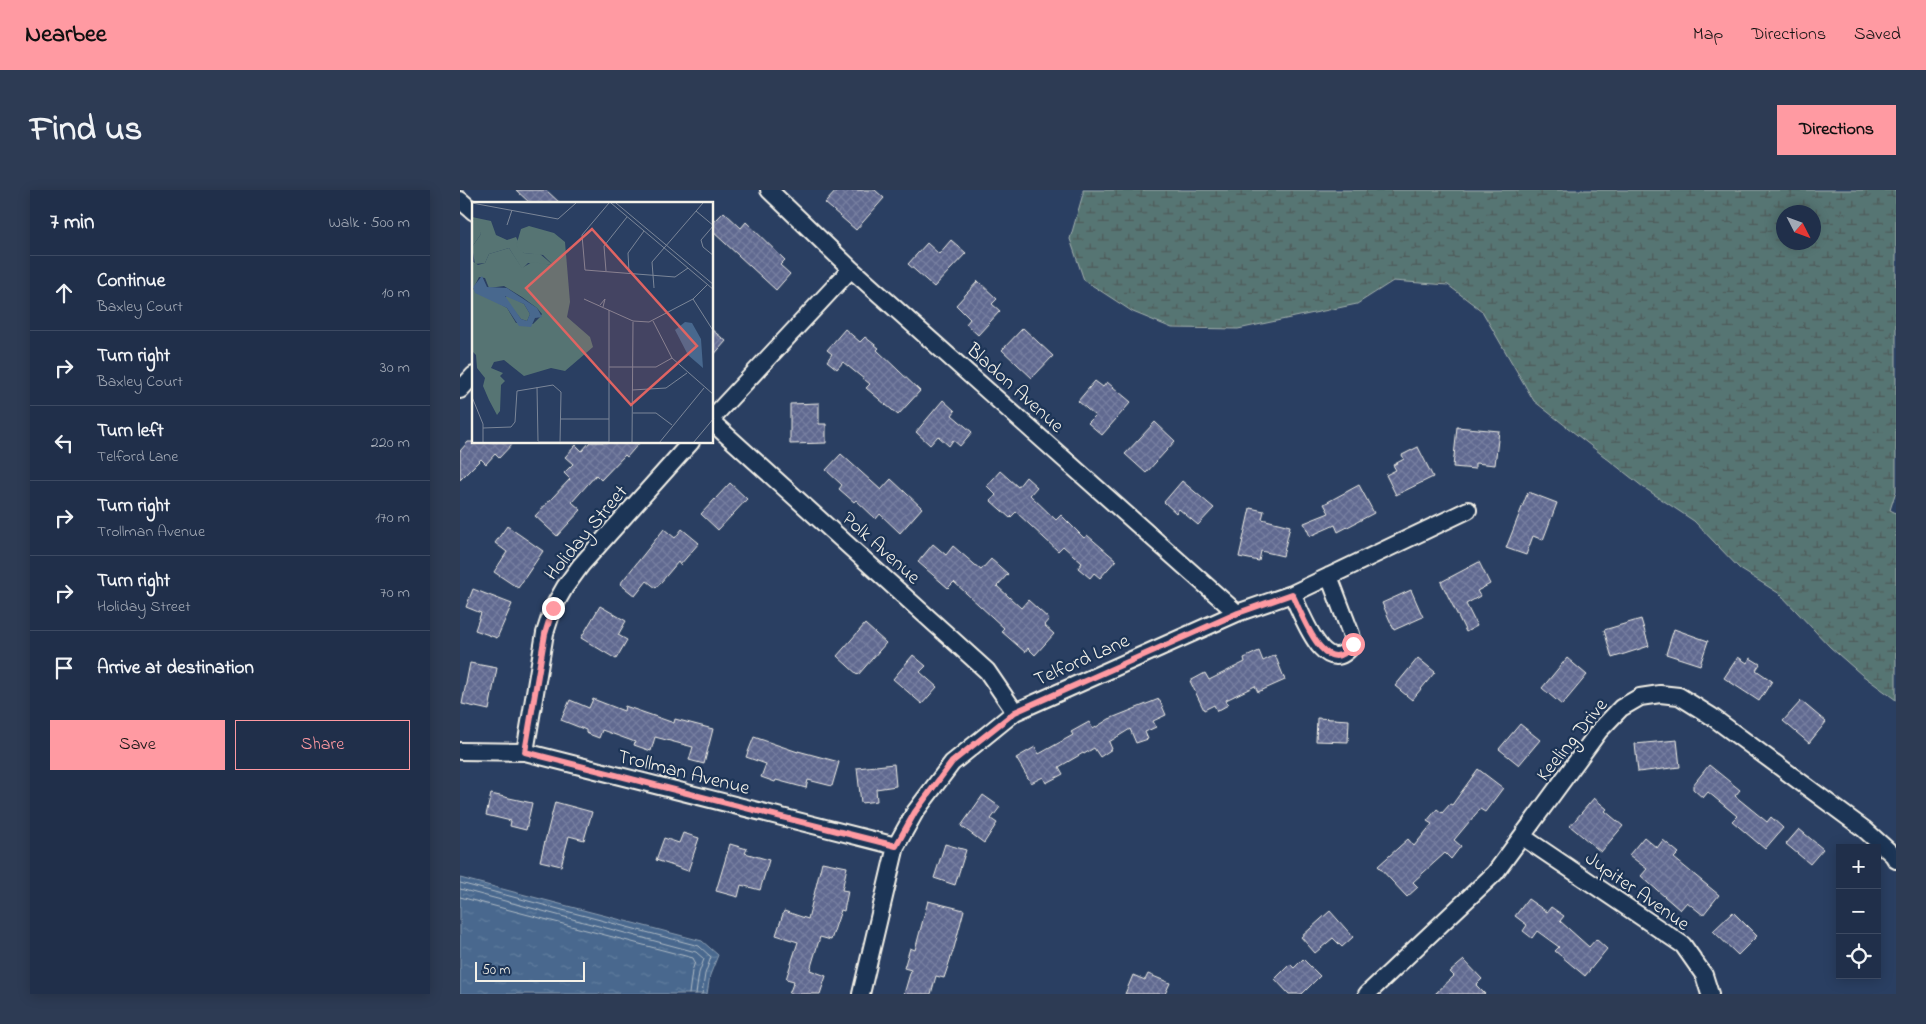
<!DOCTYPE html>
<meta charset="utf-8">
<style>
:root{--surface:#202f4a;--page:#2d3b54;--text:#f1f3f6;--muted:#a2a9b5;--line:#3d4a62;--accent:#ff9aa2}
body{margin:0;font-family:"Indie Flower",sans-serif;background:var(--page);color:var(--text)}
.controls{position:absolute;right:15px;bottom:15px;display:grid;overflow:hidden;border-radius:0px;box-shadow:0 2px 12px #0003}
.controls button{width:45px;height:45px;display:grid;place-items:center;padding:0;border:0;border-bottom:1px solid var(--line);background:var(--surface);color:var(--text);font:25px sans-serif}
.compass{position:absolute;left:1316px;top:15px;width:45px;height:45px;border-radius:50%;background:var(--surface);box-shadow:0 2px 12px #0003;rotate:132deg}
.scale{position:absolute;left:15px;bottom:12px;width:110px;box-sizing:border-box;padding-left:5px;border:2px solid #f4f1e8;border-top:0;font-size:14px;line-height:18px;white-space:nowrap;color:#f4f1e8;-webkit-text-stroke:4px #1d3557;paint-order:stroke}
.stop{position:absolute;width:15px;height:15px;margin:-11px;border:4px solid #ff9aa2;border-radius:50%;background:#fff}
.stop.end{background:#ff9aa2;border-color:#fff;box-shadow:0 1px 5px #0008}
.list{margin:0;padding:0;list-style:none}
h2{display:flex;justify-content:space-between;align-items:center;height:65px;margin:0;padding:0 20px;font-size:21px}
h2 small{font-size:16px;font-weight:400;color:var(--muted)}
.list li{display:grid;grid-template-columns:32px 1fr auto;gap:15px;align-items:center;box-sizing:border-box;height:75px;padding:0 20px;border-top:1px solid var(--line)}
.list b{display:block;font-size:19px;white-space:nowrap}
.list p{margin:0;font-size:16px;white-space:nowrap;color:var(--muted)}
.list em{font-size:16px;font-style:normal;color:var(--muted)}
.actions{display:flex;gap:10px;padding:15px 20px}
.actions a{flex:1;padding:11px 0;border:1px solid var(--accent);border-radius:0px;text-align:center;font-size:18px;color:var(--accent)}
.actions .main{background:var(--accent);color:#111}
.icon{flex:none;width:28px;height:28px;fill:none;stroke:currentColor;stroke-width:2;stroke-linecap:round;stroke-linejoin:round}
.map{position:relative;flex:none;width:1436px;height:804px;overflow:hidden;border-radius:0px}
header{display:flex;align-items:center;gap:30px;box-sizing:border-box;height:70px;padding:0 25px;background:var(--accent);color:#111}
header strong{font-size:24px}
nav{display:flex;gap:28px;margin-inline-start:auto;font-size:18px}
.intro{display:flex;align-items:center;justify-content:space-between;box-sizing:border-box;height:120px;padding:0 30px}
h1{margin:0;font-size:35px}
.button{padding:12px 22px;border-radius:0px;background:var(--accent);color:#111;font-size:18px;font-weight:700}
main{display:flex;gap:30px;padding:0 30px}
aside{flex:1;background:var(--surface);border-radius:0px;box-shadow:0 2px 12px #0003}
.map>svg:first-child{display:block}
.wetland{fill:url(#wetland-marsh);stroke:#a5b2ae;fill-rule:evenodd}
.water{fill:url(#water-ripples);stroke:#8d9fb2}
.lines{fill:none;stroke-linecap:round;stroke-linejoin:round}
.shore{stroke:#afbac4;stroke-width:1}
.building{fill:url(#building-cross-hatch);stroke:#f4f1e8}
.minor-casing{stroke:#f4f1e8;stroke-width:20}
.minor{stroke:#1d3557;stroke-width:16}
.route{stroke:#ff9aa2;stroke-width:6}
.labels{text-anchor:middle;stroke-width:4.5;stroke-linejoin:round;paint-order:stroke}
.street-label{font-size:20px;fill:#f4f1e8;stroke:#1d3557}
.inset-road{fill:none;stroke:#7b8698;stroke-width:1}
.view{fill:#df6462;fill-opacity:0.15;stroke:#df6462;stroke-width:2.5}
.inset-edge{fill:none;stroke:#f4f1e8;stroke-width:2.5}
</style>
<header>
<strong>Nearbee</strong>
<nav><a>Map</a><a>Directions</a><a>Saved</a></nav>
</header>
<div class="intro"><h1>Find us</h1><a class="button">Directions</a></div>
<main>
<aside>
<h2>7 min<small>Walk · 500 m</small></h2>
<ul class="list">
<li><svg class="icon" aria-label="ahead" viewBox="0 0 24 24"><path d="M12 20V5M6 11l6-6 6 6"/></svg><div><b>Continue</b><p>Baxley Court</p></div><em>10 m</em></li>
<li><svg class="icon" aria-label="right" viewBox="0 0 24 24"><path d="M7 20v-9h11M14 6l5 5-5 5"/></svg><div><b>Turn right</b><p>Baxley Court</p></div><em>30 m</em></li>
<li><svg class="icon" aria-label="left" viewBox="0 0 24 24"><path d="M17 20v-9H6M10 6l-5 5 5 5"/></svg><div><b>Turn left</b><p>Telford Lane</p></div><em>220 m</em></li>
<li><svg class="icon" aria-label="right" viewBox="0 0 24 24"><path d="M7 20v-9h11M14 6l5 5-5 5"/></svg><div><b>Turn right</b><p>Trollman Avenue</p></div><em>170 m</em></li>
<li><svg class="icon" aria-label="right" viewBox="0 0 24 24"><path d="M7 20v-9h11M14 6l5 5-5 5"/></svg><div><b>Turn right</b><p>Holiday Street</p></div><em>70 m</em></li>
<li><svg class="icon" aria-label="arrive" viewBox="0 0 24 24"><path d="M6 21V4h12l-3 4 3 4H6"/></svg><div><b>Arrive at destination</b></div></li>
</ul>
<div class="actions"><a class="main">Save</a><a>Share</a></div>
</aside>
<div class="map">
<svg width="1436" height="804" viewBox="0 0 1436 804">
<defs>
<pattern id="wetland-marsh" width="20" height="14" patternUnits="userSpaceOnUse" patternTransform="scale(1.25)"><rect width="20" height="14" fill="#567473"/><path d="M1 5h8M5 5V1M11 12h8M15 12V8" fill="none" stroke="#4f5c5a"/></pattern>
<pattern id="water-ripples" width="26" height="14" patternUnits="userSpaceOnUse" patternTransform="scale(1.25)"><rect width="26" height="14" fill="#48688e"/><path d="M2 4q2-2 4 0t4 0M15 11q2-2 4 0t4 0" fill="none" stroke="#637e9e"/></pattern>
<pattern id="building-cross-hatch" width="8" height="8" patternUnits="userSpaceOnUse" patternTransform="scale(1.25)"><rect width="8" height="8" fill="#606990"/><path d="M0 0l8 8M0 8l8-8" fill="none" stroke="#777fa0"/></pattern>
</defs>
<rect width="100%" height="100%" fill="#2a3f62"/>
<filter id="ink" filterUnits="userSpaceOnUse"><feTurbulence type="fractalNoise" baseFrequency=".02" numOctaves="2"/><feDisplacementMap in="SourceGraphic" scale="10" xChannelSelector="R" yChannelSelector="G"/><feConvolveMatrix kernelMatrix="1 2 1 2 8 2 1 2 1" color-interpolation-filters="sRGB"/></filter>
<g filter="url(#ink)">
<path class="wetland" d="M623,0H1436V301L1430,320L1436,323V510L1402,485L1370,457L1320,404L1280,379L1234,331L1183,297L1074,211L1022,121L988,95L933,91L897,114L873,119L778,139L712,138L673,122L624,90L610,49L623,4ZM1354,22V52H1324V22Z"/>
<path class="water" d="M0,688L242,751L258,765L250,785L247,804H0Z"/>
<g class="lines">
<path class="shore" d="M0,693L239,756L251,767L245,784L242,804
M0,699L236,762L244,769L239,783L236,804
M0,707L233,768L235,772L232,781L229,804"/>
</g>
<path class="building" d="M56,0H86L101,14H71Z
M377,0H415L424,8L396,40L365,13Z
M264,22L281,38L286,32L325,70L320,75L330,84L316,100L252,41V34Z
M491,50L506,63L474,97L448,74L467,53L479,64Z
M518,91L537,109L532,114L540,121L518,145L506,134L510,129L496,115Z
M563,138L593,166L572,188L542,160Z
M385,139L400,152L405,147L419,158L417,160L460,201L438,225L406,198L410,194L383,172L377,179L367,171L372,164L367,160Z
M252,140L266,151L252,167Z
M635,191L643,197L647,192L671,212L642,245L628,233L635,226L618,211Z
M483,210L495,221L492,225L512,242L500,256L493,250L489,256L478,246L470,255L456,242Z
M359,213V234H366V253L330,254V214Z
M695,232L715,251L686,283L665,264Z
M997,237L1039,241L1035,275L1015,273V279L993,277Z
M8,252H54L39,268L35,264L26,274L21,269L0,290V261Z
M130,252H180L167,267L165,265L141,290L136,285L112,312L121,320L97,346L75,326L110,289L104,283L113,274L105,267L116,255L122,261Z
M958,257L973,287L936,305L926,285L936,280L933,275L944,269L942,265Z
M381,264L421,300L431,289L462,318L440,343L420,324L416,329L396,310L394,312L379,299L382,295L366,280Z
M540,281L558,297L566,287L577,297L570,305L596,330L601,325L624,348L627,345L656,370L640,388L634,383L630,388L618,378L622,373L603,356L598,361L556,322L550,328L531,311L536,305L527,296Z
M722,291L754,318L738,335L719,319L716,323L704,312Z
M270,293L287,309L258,340L241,324Z
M899,295L914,323L878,342L875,335L850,346L844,333L869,323L864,314Z
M1068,302L1097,313L1083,350L1073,346L1066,365L1046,358Z
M790,318L804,321L802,329L830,336L823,366L801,361L799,371L779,367Z
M47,336L83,361L58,398L34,382L47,362L35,353Z
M204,339L215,348L222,339L239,353L220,375L218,372L196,398L187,391L175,406L160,394Z
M473,354L486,365L493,356L521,380L531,369L548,384L537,396L561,418L568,410L589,429L584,435L594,444L575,465L568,458L565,462L541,441L544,438L494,392L488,398L458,372Z
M1019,372L1030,394L1017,401L1020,406L1006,414L1017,436L1006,442L981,392Z
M13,399L52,414L37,448L15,440L21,423L6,417Z
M951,400L963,427L934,440L922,413Z
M140,416L166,431L158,445L167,450L156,469L121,448Z
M1181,429L1189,456L1152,468L1144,440Z
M405,434L426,453L398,485L377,466Z
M1214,439L1248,451L1240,475L1206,464Z
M799,461L803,471L815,465L825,490L798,502L795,496L766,510L768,515L757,521L754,515L744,520L730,491L745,483L749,490L785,472L784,468Z
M453,465L466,476L460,482L477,497L462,514L433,489Z
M1278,467L1287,473L1290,468L1300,474L1296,480L1312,491L1299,511L1264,488Z
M958,468L975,482L952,510L935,496Z
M1107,468L1127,485L1102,515L1082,498Z
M10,473L37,478L29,520L2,514Z
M133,509L164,521L165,516L214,533L215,529L253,539L244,574L229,570L233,557L195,547L191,561L174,555L175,552L142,540L139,548L126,543V540L101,530L110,510L129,518Z
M699,509L706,525L693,531L696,537L685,542L688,549L676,553L670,539L649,552L652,559L640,567L634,558L624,564L623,563L599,577L603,584L586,593L583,587L571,593L556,568L575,557L579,564L613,545L611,542L629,532L633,539L649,529Z
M1341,511L1366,532L1349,553L1323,531Z
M857,528L889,530L888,552L856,551Z
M1060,534L1080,550L1059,575L1039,559Z
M294,547L338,562V561L379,572L372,596L348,590L346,598L316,590L315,592L301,587L306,574L286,567Z
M1217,550L1220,577L1178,582L1175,554Z
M434,574L436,596L416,599L417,611L401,613L397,578Z
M1249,575L1280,600L1275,606L1307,632L1311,627L1323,638L1305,659L1272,631L1277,626L1248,602L1243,608L1233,599V595Z
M1018,579L1043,598L1025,622L1020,619L994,650L1001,656L991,669L985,663L953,692L958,697L947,707L918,676L948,649L954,656L972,634L967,631L977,619L982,623L990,614L992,615Z
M31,604L72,613L66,640L50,636L51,631L26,625Z
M523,605L540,617L531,629L537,633L524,653L501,636Z
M1134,608L1147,619L1145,621L1163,636L1141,662L1110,636Z
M95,612L132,622L124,650L109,646L101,676L80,671Z
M1339,639L1363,659L1350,674L1326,654Z
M223,643L239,648L228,681L196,670L204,648L219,653Z
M1184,647L1197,658L1203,650L1219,663L1214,668L1259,705L1243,725L1227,712L1220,720L1181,686L1187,679L1169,665Z
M270,654L287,659L285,663L309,670L300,700L281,695L278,707L256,701Z
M485,654L506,660L495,695L474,688Z
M362,672L387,677L382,700L388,701L384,721L381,720L371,750L360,747L350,780L366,786L360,804H329L334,791L326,789L338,752L316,745L324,721L348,729Z
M1068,709L1087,722L1091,717L1104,726L1100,731L1129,757L1136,749L1147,759L1125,786L1095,761L1099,757L1077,741L1072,748L1063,741L1067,735L1055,726Z
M468,711L504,720L494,758L484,788L476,786L471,804H444L451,780L444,778L450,758L455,760Z
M870,721L893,747L882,757L873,748L855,763L841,747Z
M1273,722L1297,746L1278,765L1253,741Z
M843,769L860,786L842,804H829L815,789L830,774L834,778Z
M1004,770L1022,789L1016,795L1025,804H975L994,786L990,782Z
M688,784L710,793L705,804H665L673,785L685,790Z"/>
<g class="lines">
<g class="minor-casing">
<path id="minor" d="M309,0L391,79L777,423
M0,10L14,22
M0,200L14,185
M252,228L391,79
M252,232L527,481L555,522
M832,404C842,423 865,494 893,454L891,444L869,386
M0,561L65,562L436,656
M65,562L85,443L93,418L105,397L121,375L231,252
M1063,647L1223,755L1244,785L1250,804
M401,804L436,656L455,622L492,573L555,522L777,423L832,404L1008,320
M907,804L1035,683L1139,541L1161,518L1180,507L1200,504L1219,506L1251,526L1404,639L1433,665L1436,670"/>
</g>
<use href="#minor" class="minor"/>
</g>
</g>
<g class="lines" filter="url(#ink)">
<path class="route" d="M93,418L85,444L65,562L436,656L455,622L492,572L555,522L778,423L832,404C842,423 865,494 893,454"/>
</g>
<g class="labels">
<g class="street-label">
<text transform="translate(556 197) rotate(42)" y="7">Bladon Avenue</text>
<text transform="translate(125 342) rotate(-50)" y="7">Holiday Street</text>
<text transform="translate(422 357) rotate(42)" y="7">Polk Avenue</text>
<text transform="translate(621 469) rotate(-24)" y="7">Telford Lane</text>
<text transform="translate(1111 549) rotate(-51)" y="7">Keeling Drive</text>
<text transform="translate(224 581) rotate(14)" y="7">Trollman Avenue</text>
<text transform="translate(1178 700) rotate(35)" y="7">Jupiter Avenue</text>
</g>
</g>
<g transform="translate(12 12)">
<rect width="241" height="241" fill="#2a3f62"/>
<path d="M0,15L19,19L24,33L35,38L44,35L52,51L68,52L81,63L56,61L50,67L37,46L17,52L13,61L3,62L0,45L9,32Z" fill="#567473"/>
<path d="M0,17L5,19L9,32L0,45ZM57,24L82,31L93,40L98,100L95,115L118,135L121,145L93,169L79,166L52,174L32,158L22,160L19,166L31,171L28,174L33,179L29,183L28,209L25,213L17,198L11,184L13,176L5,166L4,153L0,149V59L6,63L13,61L17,52L37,46L50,66L60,60L81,63L71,53L52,51L44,44L49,27ZM7,75L13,76L17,86L32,84L50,95L65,106L70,112L68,115L61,122L44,121L35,106L1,87ZM35,93L52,102L58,112L55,119L49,117L33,97Z" fill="#567473" fill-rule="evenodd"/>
<path d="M10,74L15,85L35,86L65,106L70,115L63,116L59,125L47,124L35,106L3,91L1,85ZM33,94L52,102L58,112L55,119L49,117ZM213,120L220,121L229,137L231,166L216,153L203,128Z" fill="#48688e" fill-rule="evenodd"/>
<path class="inset-road" d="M0,1L86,17L104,1M137,1L110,33L113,68L203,75L216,66M139,1L242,88M144,1L242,83M224,9L242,24M35,23L40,8M242,23L229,38L231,45L242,54M134,69L132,44L155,15M157,70L156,51L172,29M182,86L180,60L231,1M112,97L161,119L177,120L221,97L235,83M221,97L242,130M128,103L133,97L131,105M181,119L200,156L242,193M137,165H184L200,156M65,185L66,239M160,188L194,186L215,171M0,195L11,222V241M161,211H184L200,223M88,217H137M11,226L39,225L43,220L45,189L81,183L89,190L88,241M66,240H137M137,241V108M160,241L161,120M187,241L232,186M221,241L242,216"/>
<path class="view" d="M120,27L225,144L159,203L54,86Z"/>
<rect width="241" height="241" class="inset-edge"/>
</g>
</svg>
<div class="controls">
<button>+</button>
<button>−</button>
<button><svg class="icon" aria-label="locate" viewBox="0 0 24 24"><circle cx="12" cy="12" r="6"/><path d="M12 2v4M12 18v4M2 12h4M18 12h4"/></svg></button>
</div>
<svg class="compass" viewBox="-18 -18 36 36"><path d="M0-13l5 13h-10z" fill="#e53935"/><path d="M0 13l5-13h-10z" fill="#a2a9b5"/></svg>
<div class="scale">50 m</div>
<div class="stop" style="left:893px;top:454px"></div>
<div class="stop end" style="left:93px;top:418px"></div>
</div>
</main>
